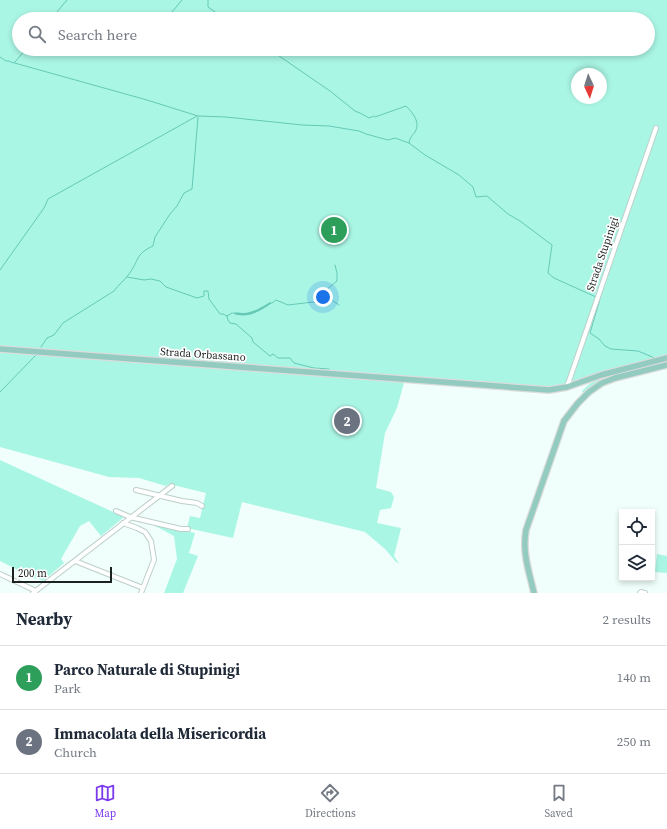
<!DOCTYPE html>
<style>
:root{--surface:#fff;--page:#f6f6f7;--text:#1f2937;--muted:#747a83;--line:#e0e1e3;--accent:#7c3aed}
body{margin:0;font-family:"Source Serif 4",serif;background:var(--page);color:var(--text)}
.controls{position:absolute;right:12px;bottom:12px;display:grid;overflow:hidden;border-radius:0px;box-shadow:0 2px 6px #0003}
.controls button{width:36px;height:36px;display:grid;place-items:center;padding:0;border:0;border-bottom:1px solid var(--line);background:var(--surface);color:var(--text);font:20px sans-serif}
.compass{position:absolute;left:571px;top:68px;width:36px;height:36px;border-radius:50%;background:var(--surface);box-shadow:0 2px 6px #0003;rotate:176deg}
.scale{position:absolute;left:12px;bottom:10px;width:100px;box-sizing:border-box;padding-left:4px;border:2px solid #1b2220;border-top:0;font-size:11px;line-height:14px;white-space:nowrap;color:#1b2220;-webkit-text-stroke:3px #fff;paint-order:stroke}
.you{position:absolute;left:323px;top:297px;width:14px;height:14px;margin:-10px;border:3px solid #fff;border-radius:50%;background:#1a73e8;box-shadow:0 0 0 6px #1a73e833}
.badge{display:grid;place-items:center;width:26px;height:26px;border-radius:50%;background:var(--accent);color:#fff;font-size:13px;font-weight:700}
.pin{position:absolute;translate:-50% -50%;border:2px solid #fff;box-shadow:0 1px 4px #0006}
.list{margin:0;padding:0;list-style:none}
h2{display:flex;justify-content:space-between;align-items:center;height:52px;margin:0;padding:0 16px;font-size:17px}
h2 small{font-size:13px;font-weight:400;color:var(--muted)}
.list li{display:grid;grid-template-columns:26px 1fr auto;gap:12px;align-items:center;box-sizing:border-box;height:64px;padding:0 16px;border-top:1px solid var(--line)}
.list b{display:block;font-size:15px;white-space:nowrap}
.list p{margin:0;font-size:13px;white-space:nowrap;color:var(--muted)}
.list em{font-size:13px;font-style:normal;color:var(--muted)}
.icon{flex:none;width:22px;height:22px;fill:none;stroke:currentColor;stroke-width:2;stroke-linecap:round;stroke-linejoin:round}
.map{position:relative;flex:none;width:667px;height:593px;overflow:hidden}
.search{position:absolute;background:var(--surface);box-shadow:0 2px 6px #0003;left:12px;right:12px;top:12px;height:44px;display:flex;align-items:center;gap:10px;box-sizing:border-box;padding:0 14px;border-radius:22px;color:var(--muted);font-size:15px}
.sheet{height:180px;background:var(--surface)}
nav{display:flex;justify-content:space-around;align-items:center;box-sizing:border-box;height:56px;border-top:1px solid var(--line);background:var(--surface);font-size:11px;color:var(--muted)}
nav a{display:grid;justify-items:center;gap:2px}
nav .on{color:var(--accent)}
.map>svg:first-child{display:block}
.green{fill:#aaf6e5;fill-rule:evenodd}
.water{fill:#65c9b5}
.lines{fill:none;stroke-linecap:round;stroke-linejoin:round}
.stream{stroke:#65c9b5;stroke-width:1}
.minor-casing{stroke:#bdcfca;stroke-width:6}
.major-casing{stroke:#dbdcdb;stroke-width:8}
.minor{stroke:#fff;stroke-width:4}
.major{stroke:#94cbc0;stroke-width:5.5}
.labels{text-anchor:middle;stroke-width:3.5;stroke-linejoin:round;paint-order:stroke}
.street-label{font-size:11px;fill:#1b2220;stroke:#fff}
</style>
<div class="map">
<svg width="667" height="593" viewBox="0 0 667 593">
<rect width="100%" height="100%" fill="#f0fffb"/>
<path class="green" d="M0,0H667V363L608,378L595,384L583,393L582,391L588,385L596,380L557,389L405,379L397,408L385,433L376,488L391,492L394,497L391,508L380,510L377,523L401,528L394,556L399,563L396,562L385,549L365,532L242,502L233,538L187,528L190,516L200,518L206,493L169,484L166,486L139,478L109,477L0,447ZM19,19H648V49H19ZM577,74H601V98H577Z
M0,460L124,517L101,536L89,521L80,526L61,559L64,563L43,581L37,578L36,579L0,561Z
M148,522L195,533L189,553L198,556L183,593H164L177,559L174,536Z
M657,554L667,556V573L655,572Z"/>
<path class="water" d="M270,302L272,303C260,311 247,320 232,313C237,312 240,313 245,313C254,312 262,307 270,302Z"/>
<g class="lines">
<path class="stream" d="M208,0V7L225,19
M172,12L182,0
M51,19L67,0
M269,49L330,91L355,111L362,114L369,118L374,116
M0,57L6,61H9L11,62L147,100L198,116L226,117L302,125L329,126L359,131L366,134L388,140L395,138L409,143L425,155L459,175L473,187L476,197L487,196L508,214L520,221L552,245L548,273L554,278L596,297
M15,62L26,49
M375,117L406,106C412,112 421,122 415,132C412,136 410,137 409,143
M0,270L44,208L48,199L197,116
M127,277L144,280L151,279L160,281L166,287L197,298L204,296V291H208L209,299L220,314H223L227,316L228,320L230,323L236,324L252,338L253,342L270,356L273,354L278,358H290L294,363L314,368L329,369
M326,295V290L337,281V273L335,265
M600,299L590,333L599,339L605,346L611,349L638,351L657,359
M272,303L276,300L288,305L313,302L316,303L326,296L339,305
M227,316L232,313
M41,347L47,338L54,335L63,323L114,291C118,285 124,281 129,274C139,261 135,254 153,246L155,237L170,214L177,206L184,193L192,189L198,117
M0,392L36,355"/>
<g class="minor-casing">
<path id="minor" d="M567,387L656,128
M136,490L182,501L197,503L202,506
M116,511L130,517L181,529H188
M123,523L137,528L145,532L151,541L154,560L141,593
M75,561L143,588
M0,574L36,591
M33,593L172,486
M640,593L641,592L645,593"/>
</g>
<g class="major-casing">
<path id="major" d="M0,349L549,390L567,387L601,375L667,358
M534,593C529,571 522,553 526,530L564,421L578,403L589,392L602,383L615,378L667,365"/>
</g>
<use href="#minor" class="minor"/>
<use href="#major" class="major"/>
</g>
<g class="labels">
<g class="street-label">
<text transform="translate(602 254) rotate(-71)" y="4">Strada Stupinigi</text>
<text transform="translate(203 354) rotate(4)" y="4">Strada Orbassano</text>
</g>
</g>
</svg>
<div class="controls">
<button><svg class="icon" aria-label="locate" viewBox="0 0 24 24"><circle cx="12" cy="12" r="6"/><path d="M12 2v4M12 18v4M2 12h4M18 12h4"/></svg></button>
<button><svg class="icon" aria-label="layers" viewBox="0 0 24 24"><path d="M12 4l9 5-9 5-9-5zM3 14l9 5 9-5"/></svg></button>
</div>
<svg class="compass" viewBox="-18 -18 36 36"><path d="M0-13l5 13h-10z" fill="#e53935"/><path d="M0 13l5-13h-10z" fill="#747a83"/></svg>
<div class="scale">200 m</div>
<div class="you"></div>
<div class="pin badge" style="left:334px;top:230px;background:#2e9e5b">1</div>
<div class="pin badge" style="left:347px;top:421px;background:#6b7280">2</div>
<div class="search"><svg class="icon" aria-label="search" viewBox="0 0 24 24"><circle cx="10" cy="10" r="6"/><path d="M15 15l6 6"/></svg>Search here</div>
</div>
<section class="sheet">
<h2>Nearby<small>2 results</small></h2>
<ul class="list">
<li><span class="badge" style="background:#2e9e5b">1</span><div><b>Parco Naturale di Stupinigi</b><p>Park</p></div><em>140 m</em></li>
<li><span class="badge" style="background:#6b7280">2</span><div><b>Immacolata della Misericordia</b><p>Church</p></div><em>250 m</em></li>
</ul>
</section>
<nav>
<a class="on"><svg class="icon" aria-label="map" viewBox="0 0 24 24"><path d="M3 6l6-2 6 2 6-2v14l-6 2-6-2-6 2zM9 4v14M15 6v14"/></svg>Map</a>
<a><svg class="icon" aria-label="directions" viewBox="0 0 24 24"><path d="M12 3l9 9-9 9-9-9zM9 14v-3h6M13 9l2 2-2 2"/></svg>Directions</a>
<a><svg class="icon" aria-label="saved" viewBox="0 0 24 24"><path d="M7 4h10v16l-5-4-5 4z"/></svg>Saved</a>
</nav>
